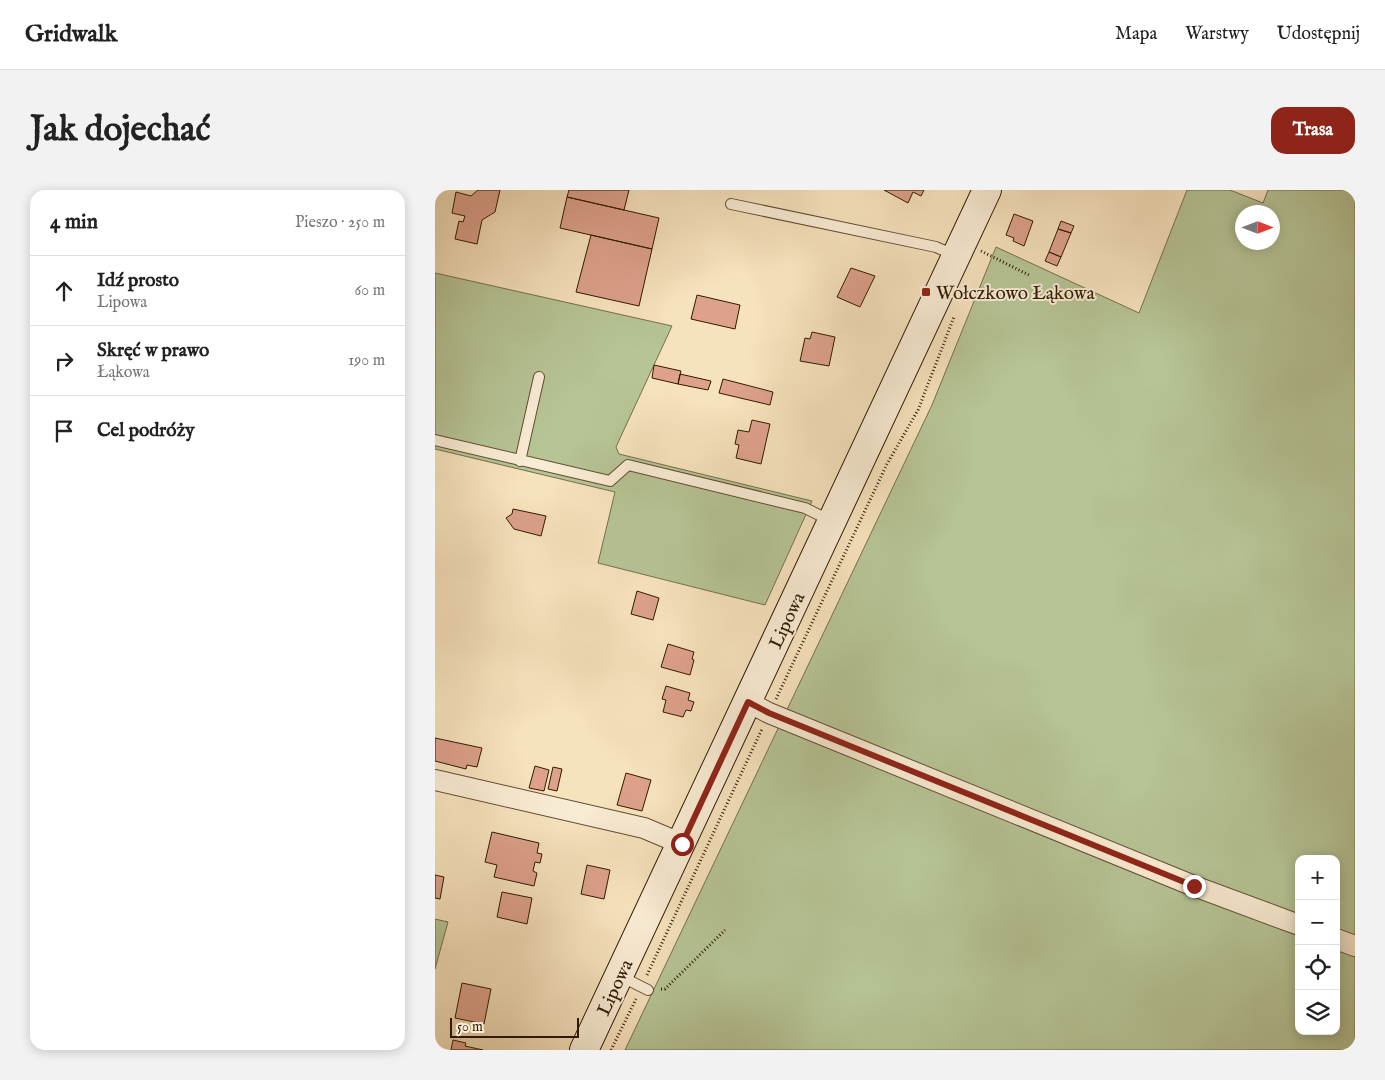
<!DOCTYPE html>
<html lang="pl">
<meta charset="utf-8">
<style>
:root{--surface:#fff;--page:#f2f2f2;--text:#222;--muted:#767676;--line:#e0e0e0;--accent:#8f2418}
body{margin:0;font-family:"IM FELL English",serif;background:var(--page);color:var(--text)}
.controls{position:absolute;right:15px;bottom:15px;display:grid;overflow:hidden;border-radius:10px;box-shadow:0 2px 12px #0003}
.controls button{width:45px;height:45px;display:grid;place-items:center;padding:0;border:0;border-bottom:1px solid var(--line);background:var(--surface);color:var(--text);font:25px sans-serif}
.compass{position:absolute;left:800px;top:15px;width:45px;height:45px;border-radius:50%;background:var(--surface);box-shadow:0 2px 12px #0003;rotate:90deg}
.scale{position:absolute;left:15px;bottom:12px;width:129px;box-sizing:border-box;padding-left:5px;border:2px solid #311b00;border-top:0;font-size:14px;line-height:18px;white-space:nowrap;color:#311b00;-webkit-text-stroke:4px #f9ecd4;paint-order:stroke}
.stop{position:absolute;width:15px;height:15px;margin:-11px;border:4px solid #8f2418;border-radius:50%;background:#fff}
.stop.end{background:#8f2418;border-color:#fff;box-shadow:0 1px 5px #0008}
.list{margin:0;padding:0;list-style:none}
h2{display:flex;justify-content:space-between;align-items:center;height:65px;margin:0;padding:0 20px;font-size:21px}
h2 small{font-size:16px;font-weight:400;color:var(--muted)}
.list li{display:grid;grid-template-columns:32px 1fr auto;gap:15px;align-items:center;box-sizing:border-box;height:70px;padding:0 20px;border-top:1px solid var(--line)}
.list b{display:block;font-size:19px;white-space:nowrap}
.list p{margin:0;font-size:16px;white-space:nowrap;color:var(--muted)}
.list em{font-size:16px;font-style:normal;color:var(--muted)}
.icon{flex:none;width:28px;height:28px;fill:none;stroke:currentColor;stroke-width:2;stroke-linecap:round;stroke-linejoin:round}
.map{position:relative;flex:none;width:920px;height:860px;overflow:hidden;border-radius:15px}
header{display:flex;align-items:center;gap:30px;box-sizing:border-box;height:70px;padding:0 25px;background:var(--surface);border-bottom:1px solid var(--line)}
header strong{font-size:24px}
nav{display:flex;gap:28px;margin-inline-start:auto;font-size:18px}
.intro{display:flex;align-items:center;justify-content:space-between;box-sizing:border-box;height:120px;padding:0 30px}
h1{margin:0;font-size:35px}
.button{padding:12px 22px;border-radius:15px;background:var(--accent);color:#fff;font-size:18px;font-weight:700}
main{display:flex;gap:30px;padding:0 30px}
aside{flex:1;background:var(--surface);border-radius:15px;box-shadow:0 2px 12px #0003}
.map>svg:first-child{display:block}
.green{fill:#b6c496;stroke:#74704b;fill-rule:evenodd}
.building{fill:#dda18c;stroke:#311b00}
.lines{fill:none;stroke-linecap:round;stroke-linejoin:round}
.lane-casing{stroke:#624d2f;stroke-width:12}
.street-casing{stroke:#624d2f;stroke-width:22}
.secondary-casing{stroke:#311b00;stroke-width:30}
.path{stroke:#311b00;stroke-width:3;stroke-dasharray:1 2.5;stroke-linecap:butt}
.lane{stroke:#f9ecd4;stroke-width:10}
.street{stroke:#f9ecd4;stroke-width:20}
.secondary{stroke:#f9ecd4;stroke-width:28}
.route{stroke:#8f2418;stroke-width:6}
.poi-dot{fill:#8f2418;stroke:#f9ecd4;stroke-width:2}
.labels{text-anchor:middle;stroke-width:4;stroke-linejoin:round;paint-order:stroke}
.poi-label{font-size:19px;fill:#311b00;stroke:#f9ecd4;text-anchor:start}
.street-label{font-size:19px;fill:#311b00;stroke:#f9ecd4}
</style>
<header>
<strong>Gridwalk</strong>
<nav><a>Mapa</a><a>Warstwy</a><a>Udostępnij</a></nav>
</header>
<div class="intro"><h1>Jak dojechać</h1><a class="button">Trasa</a></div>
<main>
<aside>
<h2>4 min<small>Pieszo · 250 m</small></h2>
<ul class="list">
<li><svg class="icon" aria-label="ahead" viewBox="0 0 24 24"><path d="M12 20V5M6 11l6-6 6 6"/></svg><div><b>Idź prosto</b><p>Lipowa</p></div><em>60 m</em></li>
<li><svg class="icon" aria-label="right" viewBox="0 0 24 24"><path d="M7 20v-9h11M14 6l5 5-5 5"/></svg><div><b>Skręć w prawo</b><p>Łąkowa</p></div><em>190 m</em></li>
<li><svg class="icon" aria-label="arrive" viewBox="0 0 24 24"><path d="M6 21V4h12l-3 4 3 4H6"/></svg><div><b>Cel podróży</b></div></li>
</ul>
</aside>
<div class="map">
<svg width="920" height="860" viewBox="0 0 920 860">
<rect width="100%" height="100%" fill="#f6e2bd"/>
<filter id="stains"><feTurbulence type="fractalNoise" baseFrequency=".004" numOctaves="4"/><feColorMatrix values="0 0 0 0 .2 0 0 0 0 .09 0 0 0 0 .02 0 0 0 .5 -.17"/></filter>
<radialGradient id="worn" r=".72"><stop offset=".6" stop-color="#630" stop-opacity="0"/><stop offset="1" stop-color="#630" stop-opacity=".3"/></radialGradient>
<path class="green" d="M752,0H795L828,13L833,0H920V860H190L497,215L561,57L704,123ZM808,22H838V52H808ZM864,669H901V841H864Z
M0,83L237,136L181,257L184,264L377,311L330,415L163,373L180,302L0,259Z
M0,729L13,732L0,779Z"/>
<path class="building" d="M43,0H65L60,22L47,30L42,54L20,49L24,31L28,32L30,26L17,23L21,2L36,6Z
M134,0H194L189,20L132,7Z
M449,0H489L486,6L478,2L473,13Z
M132,7L224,28L217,59L125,38Z
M579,24L598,31L589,56L578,51L579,48L571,45Z
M626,31L639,36L636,43L623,39Z
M623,39L636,43L626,67L614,62Z
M156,45L217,59L204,116L141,102Z
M614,62L626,67L622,76L610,71Z
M416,78L440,86L425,117L402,107Z
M262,105L305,115L300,139L256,129Z
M377,142L400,147L394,176L365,171L370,148L375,149Z
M219,175L246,181L243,194L217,188Z
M245,184L276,191L273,200L243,194Z
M288,189L338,202L335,215L284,203Z
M317,230L335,234L326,274L301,268L304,255L300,254L303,240L314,242Z
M78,319L111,326L106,346L79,339L71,328L77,324Z
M202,401L224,408L218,430L196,424Z
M233,454L259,462L257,469L259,470L255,485L226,477Z
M231,496L255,503L253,510L259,512L256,521L251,520L248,527L228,522L231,510L227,509Z
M0,548L47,558L42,577L32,575L31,579L0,571Z
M100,576L114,580L109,601L94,598Z
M118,577L127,579L122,601L113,599Z
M191,583L216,590L207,621L182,615Z
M57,642L104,653L102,663L107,664L105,673L100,672L98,681L102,683L99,696L59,687L62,675L50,672Z
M152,675L175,680L169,709L146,704Z
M0,685L9,687L5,709L0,708Z
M67,702L97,708L92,734L62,727Z
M27,793L56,799L49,834L20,828Z
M18,850L31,853L30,856L48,860H16Z"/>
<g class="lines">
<g class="lane-casing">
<path id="lane" d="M296,14L501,57L519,65
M0,250L175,291L193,275L370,318L396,331
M85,271L104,187
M185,786L213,800"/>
</g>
<g class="street-casing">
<path id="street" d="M313,512L334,523L759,696L864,735
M0,590L209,638L247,654
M901,749L920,756"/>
</g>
<g class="secondary-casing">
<path id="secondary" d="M149,860L552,0"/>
</g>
<path class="path" d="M546,61L594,85
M341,509L452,274L483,220L519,127
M212,785L327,539
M226,799H230L290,740
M176,860L201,809"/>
<use href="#lane" class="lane"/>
<use href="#street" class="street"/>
<use href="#secondary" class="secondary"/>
</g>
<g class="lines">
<path class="route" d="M247,654L313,512L334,523L759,696"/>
</g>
<rect class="poi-dot" x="486" y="97" width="10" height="10" rx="2.5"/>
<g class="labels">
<g class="poi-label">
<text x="501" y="109">Wołczkowo Łąkowa</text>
</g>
<g class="street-label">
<text transform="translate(351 430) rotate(-65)" y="7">Lipowa</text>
<text transform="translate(179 797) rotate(-65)" y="7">Lipowa</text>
</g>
</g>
<rect width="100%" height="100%" filter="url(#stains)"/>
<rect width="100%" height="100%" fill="url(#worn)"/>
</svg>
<div class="controls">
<button>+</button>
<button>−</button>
<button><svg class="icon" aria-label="locate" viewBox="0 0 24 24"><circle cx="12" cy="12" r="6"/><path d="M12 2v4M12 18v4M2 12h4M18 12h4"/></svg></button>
<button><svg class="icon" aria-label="layers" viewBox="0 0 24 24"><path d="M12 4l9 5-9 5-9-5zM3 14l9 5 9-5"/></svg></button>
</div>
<svg class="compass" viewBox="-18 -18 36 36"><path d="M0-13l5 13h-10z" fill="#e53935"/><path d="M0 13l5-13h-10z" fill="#767676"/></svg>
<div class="scale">50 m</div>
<div class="stop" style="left:247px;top:654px"></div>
<div class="stop end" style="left:759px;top:696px"></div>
</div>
</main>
